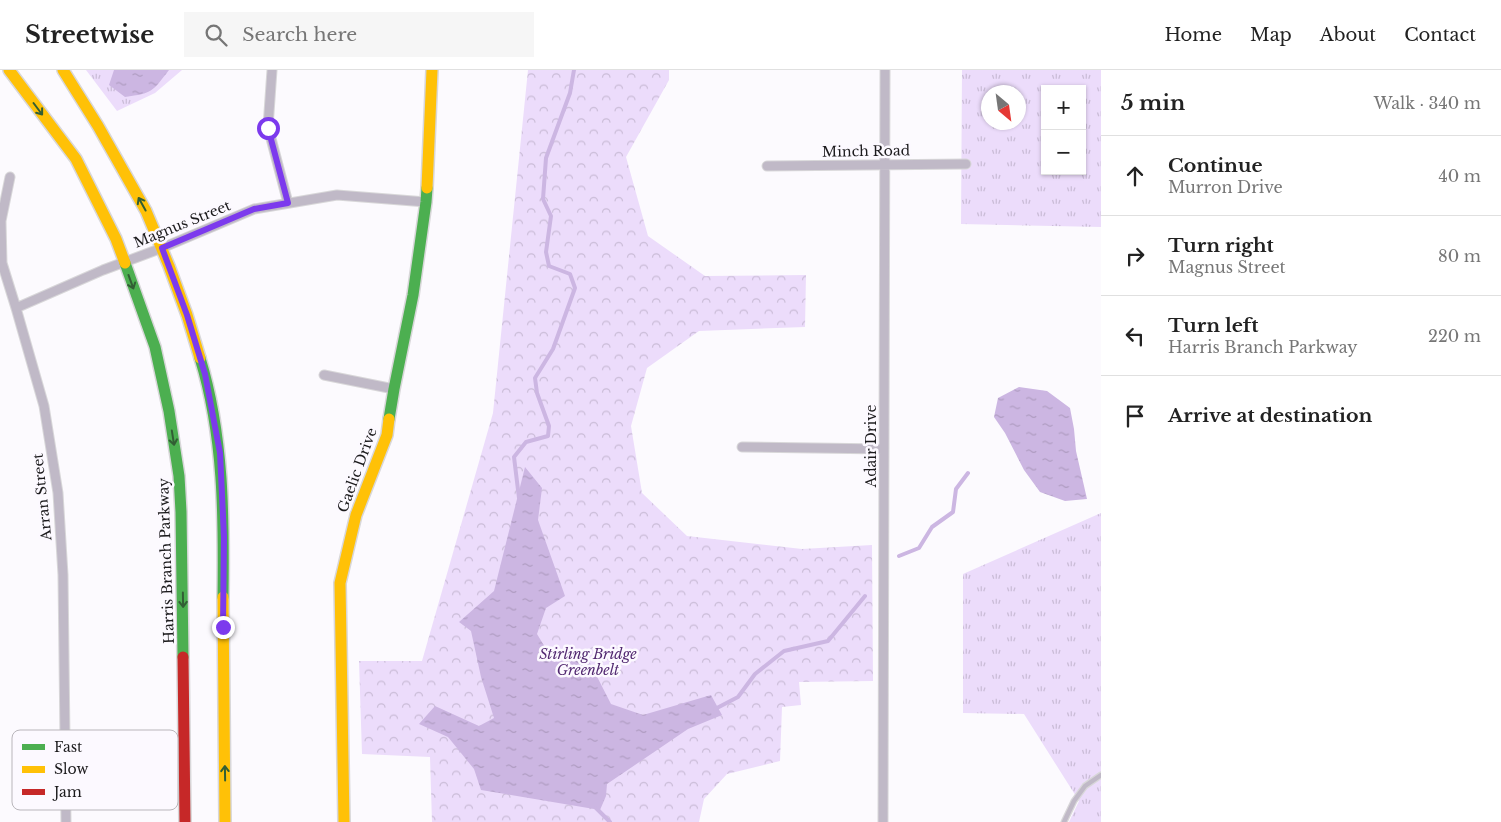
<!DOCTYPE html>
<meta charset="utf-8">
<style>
:root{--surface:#fff;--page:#f6f6f6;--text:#222;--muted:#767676;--line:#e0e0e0}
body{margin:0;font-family:"Libre Baskerville",serif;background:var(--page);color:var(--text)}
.controls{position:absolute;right:15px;top:15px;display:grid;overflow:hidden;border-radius:0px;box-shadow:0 1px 4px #0004}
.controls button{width:45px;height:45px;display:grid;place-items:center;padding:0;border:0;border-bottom:1px solid var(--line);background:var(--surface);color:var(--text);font:25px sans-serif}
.compass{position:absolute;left:981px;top:15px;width:45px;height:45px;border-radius:50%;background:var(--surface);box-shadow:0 1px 4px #0004;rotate:151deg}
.stop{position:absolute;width:15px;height:15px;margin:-11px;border:4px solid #7c3aed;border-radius:50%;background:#fff}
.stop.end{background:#7c3aed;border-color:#fff;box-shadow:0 1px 5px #0008}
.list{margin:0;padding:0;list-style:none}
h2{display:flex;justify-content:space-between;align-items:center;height:65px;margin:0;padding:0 20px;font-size:21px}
h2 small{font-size:16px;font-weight:400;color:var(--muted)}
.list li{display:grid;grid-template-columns:32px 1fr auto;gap:15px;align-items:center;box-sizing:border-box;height:80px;padding:0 20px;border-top:1px solid var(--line)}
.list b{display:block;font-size:19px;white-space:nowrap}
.list p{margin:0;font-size:16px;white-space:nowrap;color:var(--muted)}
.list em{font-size:16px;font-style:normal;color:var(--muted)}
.icon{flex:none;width:28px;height:28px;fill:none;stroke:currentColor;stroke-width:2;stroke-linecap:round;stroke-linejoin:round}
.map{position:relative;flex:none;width:1101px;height:752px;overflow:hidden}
header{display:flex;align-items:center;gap:30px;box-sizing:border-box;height:70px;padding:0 25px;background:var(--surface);border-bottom:1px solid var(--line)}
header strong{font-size:24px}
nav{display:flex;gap:28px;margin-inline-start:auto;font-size:18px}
.search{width:350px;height:45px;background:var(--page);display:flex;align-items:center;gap:12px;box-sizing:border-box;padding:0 18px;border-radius:0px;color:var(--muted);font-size:19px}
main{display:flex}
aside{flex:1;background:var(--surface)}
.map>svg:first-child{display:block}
.grass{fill:url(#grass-tufts);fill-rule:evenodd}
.park{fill:url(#park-crowns)}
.water{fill:url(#water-ripples)}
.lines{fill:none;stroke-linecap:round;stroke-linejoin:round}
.stream{stroke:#ccb6e2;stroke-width:4}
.lane-casing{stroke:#d8d7d9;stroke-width:7}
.street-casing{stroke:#d8d7d9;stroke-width:11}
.fast-casing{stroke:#d8d7d9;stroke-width:14}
.slow-casing{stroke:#d8d7d9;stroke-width:14}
.jam-casing{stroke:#d8d7d9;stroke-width:14}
.lane{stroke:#c0b9c7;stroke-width:4.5}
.street{stroke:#c0b9c7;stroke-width:9}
.fast{stroke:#4caf50;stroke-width:11}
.slow{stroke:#ffc107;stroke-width:11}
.jam{stroke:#c62828;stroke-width:11}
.oneway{stroke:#325e34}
.route{stroke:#7c3aed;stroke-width:6}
.labels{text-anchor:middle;stroke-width:5;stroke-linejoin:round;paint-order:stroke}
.street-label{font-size:14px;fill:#1c1b1d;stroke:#fcf9ff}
.park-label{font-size:14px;font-style:italic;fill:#512870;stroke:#fcf9ff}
.key{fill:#fcf9ff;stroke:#b9b6bb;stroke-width:1}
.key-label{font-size:14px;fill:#1c1b1d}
</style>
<header>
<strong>Streetwise</strong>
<div class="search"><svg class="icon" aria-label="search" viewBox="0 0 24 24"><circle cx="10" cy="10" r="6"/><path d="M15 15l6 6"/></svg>Search here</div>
<nav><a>Home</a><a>Map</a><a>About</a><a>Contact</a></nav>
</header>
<main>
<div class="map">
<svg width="1101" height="752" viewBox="0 0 1101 752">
<defs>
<pattern id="grass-tufts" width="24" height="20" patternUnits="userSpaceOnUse" patternTransform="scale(1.25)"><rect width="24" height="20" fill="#ecdcfb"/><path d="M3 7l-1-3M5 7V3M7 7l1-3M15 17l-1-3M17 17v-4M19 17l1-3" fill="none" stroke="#cabcd7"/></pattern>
<pattern id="park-crowns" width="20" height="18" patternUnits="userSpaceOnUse" patternTransform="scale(1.25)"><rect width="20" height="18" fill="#ecdcfb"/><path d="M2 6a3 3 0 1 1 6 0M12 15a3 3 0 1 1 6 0" fill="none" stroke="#cabcd7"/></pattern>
<pattern id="water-ripples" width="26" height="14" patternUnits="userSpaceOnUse" patternTransform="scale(1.25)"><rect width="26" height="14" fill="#ccb6e2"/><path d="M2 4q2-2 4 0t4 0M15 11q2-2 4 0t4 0" fill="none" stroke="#af9cc1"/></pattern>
</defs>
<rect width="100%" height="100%" fill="#fcfafe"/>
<path class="grass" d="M86,0H182L155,23L117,41Z
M962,0H1101V157L961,154ZM1045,19H1082V101H1045ZM988,22H1018V52H988Z
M1101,443V752H1069L1079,731L1024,644L963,643V504Z"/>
<path class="park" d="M528,0H669V10L626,87L648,166L705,206L806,205L805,257L699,261L647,298L631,356L642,423L687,466L802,479L872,475L873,611L799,612L801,635L782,637L780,691L727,704L704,729L699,752H432L430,687L362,684L359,591H422L493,343Z"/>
<path class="water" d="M114,0H169C152,22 153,23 125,27L109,15Z
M1019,317L1047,321L1070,338L1074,359L1076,381L1087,429L1065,431L1040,422L1024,400L1005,363L994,347L998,328Z
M525,397L542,418L538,450L565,526L546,538L537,564L554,592L587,587L611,634L643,645L711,625L722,645L688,659L607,714L606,726L600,740L481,720L474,699L448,667L419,654L435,636L479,656L494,648L481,607L471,561L459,552L494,521Z"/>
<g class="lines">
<path class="stream" d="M519,428L514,387L526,372L548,366L549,356L537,323L535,308L553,279L575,218L570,204L549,196L546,182L551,146L543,129L546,88L570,23L574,0
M899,486L919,478L932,457L953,442L956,419L968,403
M715,639L738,627L755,604L784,581L828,571L865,526
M596,738L610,752"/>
<g class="lane-casing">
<path id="lane" d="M1064,752L1074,731L1085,716L1101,705"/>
</g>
<g class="street-casing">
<path id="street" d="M272,0L268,57L288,133
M767,96L966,94
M10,107L1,151L2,193L16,238L44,336L58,423L63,505L66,752
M16,238L103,200L162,178L254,139L337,125L426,132
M324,305L394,319
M742,377L884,379
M883,752L885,0"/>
</g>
<g class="fast-casing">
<path id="fast" d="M125,193L155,277L169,341L179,406L181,442L183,587
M200,288C224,366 224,447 223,527
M389,349L394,319L413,225L426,132L427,118"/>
</g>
<g class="slow-casing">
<path id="slow" d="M9,0L76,89L116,169L125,193
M63,0L98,56L146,141L169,196L187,245L200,288
M427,118L432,0
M223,527L225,752
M344,752L340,513L356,445L387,365L389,349"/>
</g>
<g class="jam-casing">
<path id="jam" d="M183,587L185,752"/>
</g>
<use href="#lane" class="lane"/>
<use href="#street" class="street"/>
<use href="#fast" class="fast"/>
<use href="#slow" class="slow"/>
<use href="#jam" class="jam"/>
</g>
<defs><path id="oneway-shaft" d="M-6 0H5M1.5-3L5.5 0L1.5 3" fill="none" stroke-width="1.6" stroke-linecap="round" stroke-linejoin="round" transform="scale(1.25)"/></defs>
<g class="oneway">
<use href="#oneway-shaft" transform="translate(38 39) rotate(53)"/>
<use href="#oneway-shaft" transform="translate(142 134) rotate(-119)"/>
<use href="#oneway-shaft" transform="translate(131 212) rotate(70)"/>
<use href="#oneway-shaft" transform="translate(173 368) rotate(81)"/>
<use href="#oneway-shaft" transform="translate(183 530) rotate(89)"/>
<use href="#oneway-shaft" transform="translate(225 703) rotate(-91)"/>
</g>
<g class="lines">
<path class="route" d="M223,557L224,467L220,383L205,304L187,245L162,178L254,139L288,133L268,58"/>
</g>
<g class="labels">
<g class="street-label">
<text transform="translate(866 81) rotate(-1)" y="5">Minch Road</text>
<text transform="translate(182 154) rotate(-22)" y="5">Magnus Street</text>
<text transform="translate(871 376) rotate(-90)" y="5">Adair Drive</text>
<text transform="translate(357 400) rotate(-70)" y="5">Gaelic Drive</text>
<text transform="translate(42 427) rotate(-96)" y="5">Arran Street</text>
<text transform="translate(166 491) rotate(-92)" y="5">Harris Branch Parkway</text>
</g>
<g class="park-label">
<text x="588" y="589">Stirling Bridge<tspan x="588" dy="16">Greenbelt</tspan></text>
</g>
</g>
<rect x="12" y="660" width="166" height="80" rx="8" class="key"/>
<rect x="22" y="674" width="23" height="6" fill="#4caf50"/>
<rect x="22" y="696" width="23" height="7" fill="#ffc107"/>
<rect x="22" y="719" width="23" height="6" fill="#c62828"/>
<g class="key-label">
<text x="54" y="682">Fast</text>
<text x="54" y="704">Slow</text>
<text x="54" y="727">Jam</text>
</g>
</svg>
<div class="controls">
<button>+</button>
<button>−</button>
</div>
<svg class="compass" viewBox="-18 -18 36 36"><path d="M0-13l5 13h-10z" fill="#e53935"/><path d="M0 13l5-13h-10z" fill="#767676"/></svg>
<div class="stop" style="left:268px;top:58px"></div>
<div class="stop end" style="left:223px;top:557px"></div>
</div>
<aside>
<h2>5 min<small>Walk · 340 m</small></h2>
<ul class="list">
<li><svg class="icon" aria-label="ahead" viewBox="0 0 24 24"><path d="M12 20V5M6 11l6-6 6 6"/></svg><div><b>Continue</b><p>Murron Drive</p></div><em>40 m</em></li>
<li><svg class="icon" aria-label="right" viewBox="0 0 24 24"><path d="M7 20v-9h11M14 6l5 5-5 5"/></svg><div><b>Turn right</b><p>Magnus Street</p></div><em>80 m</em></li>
<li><svg class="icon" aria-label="left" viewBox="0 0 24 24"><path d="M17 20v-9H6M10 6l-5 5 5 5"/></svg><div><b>Turn left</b><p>Harris Branch Parkway</p></div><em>220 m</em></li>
<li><svg class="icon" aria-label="arrive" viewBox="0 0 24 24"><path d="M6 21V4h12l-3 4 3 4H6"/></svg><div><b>Arrive at destination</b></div></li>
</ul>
</aside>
</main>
